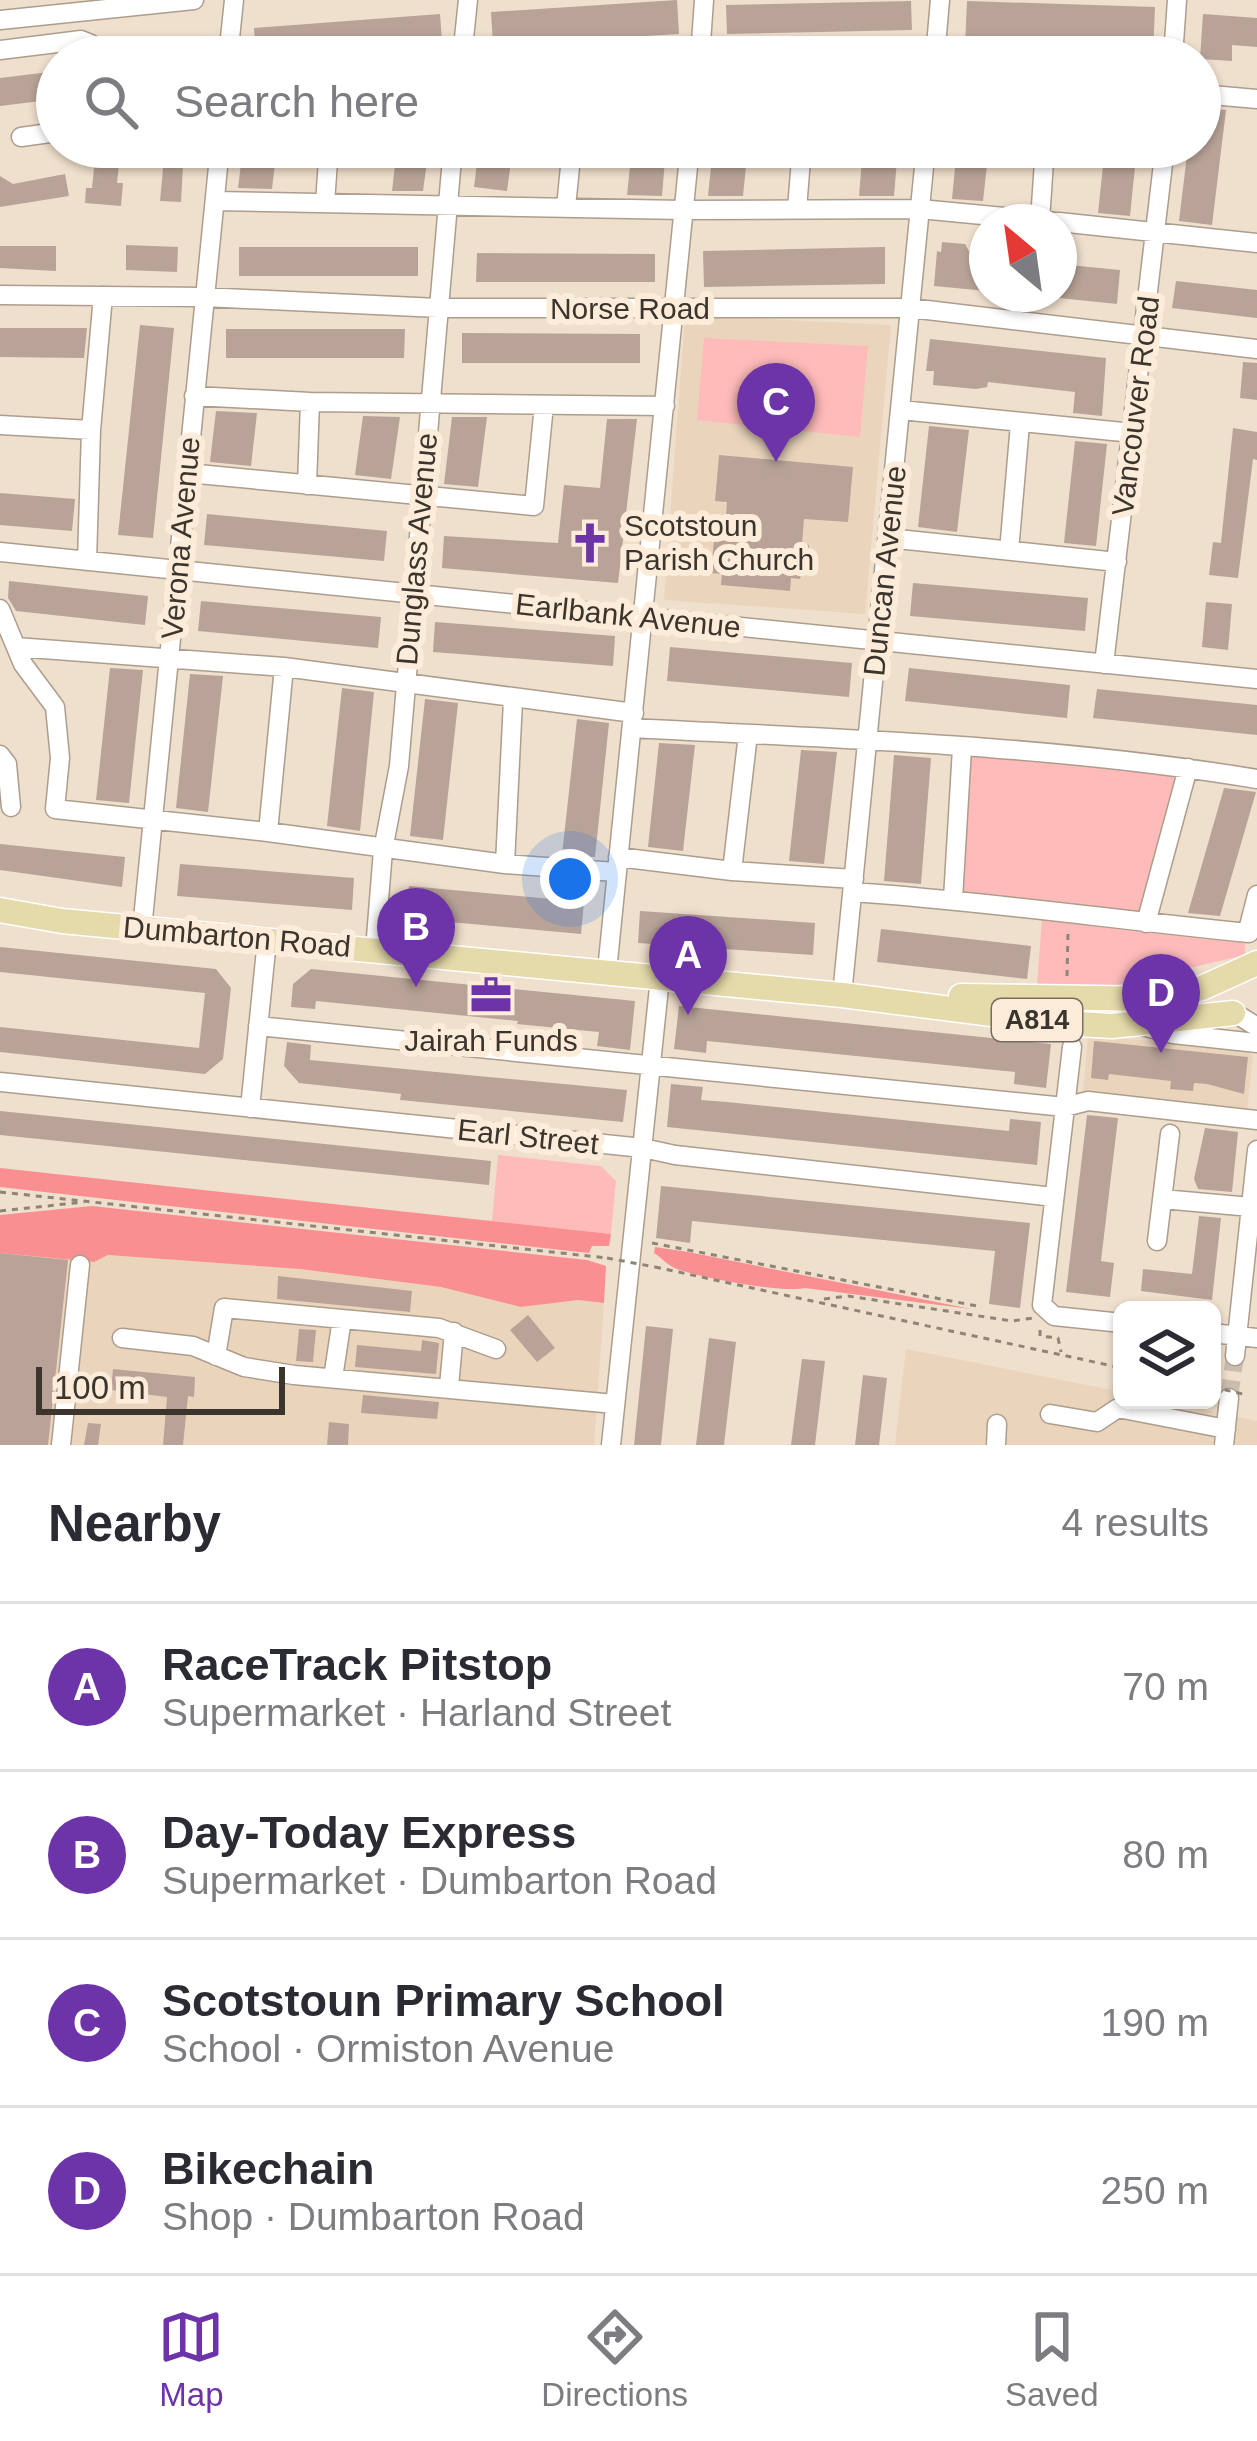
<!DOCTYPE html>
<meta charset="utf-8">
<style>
:root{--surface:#fff;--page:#f7f7f7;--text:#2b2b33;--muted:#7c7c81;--line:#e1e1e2;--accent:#6d33a9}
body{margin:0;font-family:Helvetica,sans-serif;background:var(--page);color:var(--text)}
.controls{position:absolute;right:36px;bottom:36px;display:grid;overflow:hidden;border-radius:18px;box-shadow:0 3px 9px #0004}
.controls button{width:108px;height:108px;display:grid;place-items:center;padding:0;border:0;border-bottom:3px solid var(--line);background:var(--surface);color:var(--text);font:60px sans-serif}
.compass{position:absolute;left:969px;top:204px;width:108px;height:108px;border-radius:50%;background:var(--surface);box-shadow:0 3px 9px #0004;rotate:331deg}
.scale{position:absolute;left:36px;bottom:30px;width:249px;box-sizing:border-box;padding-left:12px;border:6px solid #3b352e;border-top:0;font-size:33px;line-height:42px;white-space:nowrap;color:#3b352e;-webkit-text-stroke:9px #fdecda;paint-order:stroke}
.you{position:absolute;left:570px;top:879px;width:42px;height:42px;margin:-30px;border:9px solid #fff;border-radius:50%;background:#1a73e8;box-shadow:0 0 0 18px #1a73e833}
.badge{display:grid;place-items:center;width:78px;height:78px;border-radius:50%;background:var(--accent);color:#fff;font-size:39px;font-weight:700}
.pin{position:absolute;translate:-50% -99px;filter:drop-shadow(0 3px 6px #0008)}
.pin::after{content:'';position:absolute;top:63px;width:42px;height:36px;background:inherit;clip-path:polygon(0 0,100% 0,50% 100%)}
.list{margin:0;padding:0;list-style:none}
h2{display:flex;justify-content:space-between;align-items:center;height:156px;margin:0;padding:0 48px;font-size:51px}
h2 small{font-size:39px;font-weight:400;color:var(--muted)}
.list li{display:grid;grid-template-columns:78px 1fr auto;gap:36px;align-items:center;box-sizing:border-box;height:168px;padding:0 48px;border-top:3px solid var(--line)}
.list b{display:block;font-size:45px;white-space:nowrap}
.list p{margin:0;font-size:39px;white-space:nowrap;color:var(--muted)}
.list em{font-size:39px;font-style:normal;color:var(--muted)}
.icon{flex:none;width:66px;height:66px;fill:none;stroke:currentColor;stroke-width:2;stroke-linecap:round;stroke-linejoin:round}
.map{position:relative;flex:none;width:1257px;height:1445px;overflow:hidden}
.search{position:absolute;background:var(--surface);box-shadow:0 3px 9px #0004;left:36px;right:36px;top:36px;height:132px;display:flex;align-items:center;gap:30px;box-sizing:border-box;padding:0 42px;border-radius:66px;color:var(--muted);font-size:45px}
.sheet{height:828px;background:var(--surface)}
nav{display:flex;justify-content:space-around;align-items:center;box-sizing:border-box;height:168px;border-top:3px solid var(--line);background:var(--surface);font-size:33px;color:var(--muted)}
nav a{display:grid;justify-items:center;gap:6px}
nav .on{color:var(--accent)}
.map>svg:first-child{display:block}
.built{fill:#ead5bc}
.green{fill:#febbba}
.forest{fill:#fa8f91}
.building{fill:#b9a398}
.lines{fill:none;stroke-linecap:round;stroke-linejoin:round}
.minor-tunnel{stroke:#cbbdad;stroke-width:18;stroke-dasharray:18 9;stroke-linecap:butt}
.minor-casing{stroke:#ad9d8c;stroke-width:21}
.major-casing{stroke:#fff;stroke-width:27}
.path{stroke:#8e8477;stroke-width:3;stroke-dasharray:6 6;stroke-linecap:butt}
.minor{stroke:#fff;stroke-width:18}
.major{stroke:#e5daaa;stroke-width:24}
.path-bridge{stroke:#8e8477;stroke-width:3;stroke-dasharray:6 6;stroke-linecap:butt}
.labels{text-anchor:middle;stroke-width:12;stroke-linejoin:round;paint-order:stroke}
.shield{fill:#fdecda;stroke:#756c62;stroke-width:3}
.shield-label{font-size:27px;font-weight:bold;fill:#3b352e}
.street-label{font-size:30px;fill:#3b352e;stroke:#fdecda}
.poi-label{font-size:30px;fill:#3b352e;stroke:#fdecda;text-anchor:start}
</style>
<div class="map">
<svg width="1257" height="1445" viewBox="0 0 1257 1445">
<rect width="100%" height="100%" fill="#efdfcd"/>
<path class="built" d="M685,315L891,325L865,614L664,600Z
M1088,1035L1249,1051L1253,1056L1247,1111L1083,1093Z
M0,1253L94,1262L108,1255L300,1269L441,1287L521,1307L578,1300L604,1303L594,1445H0Z
M906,1349L1122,1392V1400H1158L1257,1421V1445H895Z"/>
<path class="green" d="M704,338L868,346L860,437L697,420Z
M971,754L1190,774L1153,919L1245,929V955L1112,986L1037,984L1043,906L958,898Z
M498,1155L601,1166L616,1181L611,1234L492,1221Z"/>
<path class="forest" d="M0,1168L611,1234L609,1246H592L589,1253L579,1252L0,1187Z
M92,1206L587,1260L606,1266L604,1303L578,1300L521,1307L441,1287L300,1269L108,1255L94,1262L0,1253V1215Z
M655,1247L688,1252L971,1309L805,1288C783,1293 701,1278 677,1269C668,1266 661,1257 654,1253Z"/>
<path class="building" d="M677,0L679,34L493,45L491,12Z
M911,1L912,30L727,34L726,5Z
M967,1L1155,7L1153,55L1122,54V50H1104V42L1077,41L1036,39V44H1015V48L965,46Z
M440,14L442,41L256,56L254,28Z
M1203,14L1257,18V47L1232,45V61L1200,59Z
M57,71V99L0,106V78Z
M1200,108L1226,110L1212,225L1179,221L1188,147H1200Z
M102,147H121L117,183H123L121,206L85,203L86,188H92L95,158H101Z
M165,147H184L181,202L160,201Z
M243,147H277L272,189L238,188Z
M397,147H429L423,191H392Z
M479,147H513L507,191L474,187Z
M632,147H666L662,196L627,195Z
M713,147H748L743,196H708Z
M863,147H898L894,196H859Z
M957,147H989L983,201L952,199Z
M1105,147H1137L1130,216L1098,213Z
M65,174L69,196L0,207V176L13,184Z
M942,242L965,244L971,255L987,257V291L934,286L937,251L941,252Z
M126,245L178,247L177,272L126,270Z
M0,246H56V271L0,268Z
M239,247H418V276H239Z
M885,247V284L704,287L703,251Z
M477,253L655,254V282H476Z
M1059,264L1120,270L1117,304L1059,298Z
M1176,281L1257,290V318L1172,308Z
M140,325L174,328L153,538L118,535Z
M0,328H87L84,358L0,357Z
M226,329H405L404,358H226Z
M462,333L640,334V363H462Z
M930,339L1106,358L1102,416L1073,413L1075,392L988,382L987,387L976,389L933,385L934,371H926Z
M1243,362L1257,363V400L1240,398Z
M216,411L257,413L251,466L210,462Z
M363,416L400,417L391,479L355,475Z
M452,417H487L478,487L444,484Z
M607,419H637L618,583L442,568L444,536L558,543L564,485L600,488Z
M929,426L969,430L957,532L918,527Z
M1233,428L1257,432V460L1253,459L1238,578L1209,575L1213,542L1221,543Z
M1075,441L1107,444L1096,546L1064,543Z
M719,455L853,467L848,522L804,519L802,544L809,545L808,558H814L812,574L801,573L800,579L791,578L790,591L721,585L722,574L711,573L714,540L724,541L727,502L715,501Z
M0,493L75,499L72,531L0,525Z
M207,514L387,531L384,561L204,545Z
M9,581L148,596L145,625L16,611L8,598Z
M913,583L1088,598L1085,631L910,616Z
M201,601L381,617L378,648L198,631Z
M1206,602L1232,604L1228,650L1202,647Z
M435,622L615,636L613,666L433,652Z
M670,647L852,663L849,697L667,681Z
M110,668L143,670L129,803L96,800Z
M909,668L1070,685L1067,718L905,701Z
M190,674L223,676L208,812L176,808Z
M342,688L374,692L360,831L327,826Z
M1097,689L1257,705V735L1093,718Z
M425,699L458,703L443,840L410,836Z
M577,719L609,723L595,857L562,855Z
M659,743L695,745L683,851L648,847Z
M801,750L837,752L824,864L789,861Z
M894,755L931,758L921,884L884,881Z
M1224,788L1256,792L1220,916L1188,913Z
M0,844L125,857L122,887L0,870Z
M180,864L354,878L352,910L177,896Z
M409,886L584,902L581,934L406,918Z
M640,911L815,923L813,955L638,943Z
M881,929L1031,946L1027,979L877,962Z
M0,947L216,969L231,988L223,1059L205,1074L0,1052V1027L199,1048L205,993L0,972Z
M311,969L635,1001L630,1050L597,1046L599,1032L517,1024L518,1021L316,1001L315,1009L291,1007L293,984Z
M679,1006L1051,1044L1046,1088L1014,1084L1015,1072L707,1041L706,1053L674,1049Z
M1094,1041L1248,1057L1244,1094L1207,1084L1194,1083L1193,1091L1170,1089L1171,1081L1109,1074L1108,1080L1091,1078Z
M287,1042L311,1045L310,1060L627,1090L623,1122L400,1100L401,1094L299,1083L284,1066Z
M671,1084L703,1087L701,1100L727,1102L1009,1131L1010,1119L1041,1122L1037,1165L667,1127Z
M0,1111L491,1161L489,1185L0,1135Z
M1087,1115L1118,1118L1101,1261L1114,1263L1110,1297L1066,1292Z
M1205,1128L1238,1132L1232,1192L1198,1189L1194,1179Z
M661,1186L1030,1223L1020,1308L989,1304L995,1251L692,1221L690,1243L656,1238Z
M1199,1216L1221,1218L1212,1300L1141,1291L1143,1269L1192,1274Z
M0,1253L68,1260L48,1445H0Z
M278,1276L412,1291L410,1312L277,1299Z
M528,1315L555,1348L537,1362L510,1330Z
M646,1326L673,1329L661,1445H634Z
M299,1329L316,1330L313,1362L296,1361Z
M709,1338L736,1342L724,1445H696Z
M422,1340L439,1343L436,1374L355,1367L357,1345L421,1351Z
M802,1359L825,1361L815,1445H791Z
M113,1369L195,1377L194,1397L188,1396L183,1445H163L167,1397L111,1390Z
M863,1375L887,1378L879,1445H855Z
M363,1395L439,1402L437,1419L361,1413Z
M329,1422L349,1424L348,1445H327Z
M88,1423L101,1424L98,1445H84Z"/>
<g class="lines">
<path class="minor-tunnel" d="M1229,1398L1235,1356"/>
<g class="minor-casing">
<path id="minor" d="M0,20L194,0
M0,50L81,40L91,44L98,57
M228,57L234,0
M462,57L468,0
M700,57L704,0
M935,57L940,0
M1173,57L1177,0
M1200,94L1257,99
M21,137L57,132
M215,201L683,210L920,209L1056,222
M325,203L329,147
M566,207L572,147
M797,209L802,147
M1040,220L1045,147
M1059,222L1257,243
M0,295L204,297L438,308H910L1257,349
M194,396L310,402L665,406
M901,410L1133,433
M0,425L91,430
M187,473L534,506L544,405
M307,485L310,402
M888,538L1117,562
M1009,551L1020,424
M0,552L1257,679
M87,561L91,430L103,296
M0,609L23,664L55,707L60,758L55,809L268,832L505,864L616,872
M16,647L284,667L634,713
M1104,664L1165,147
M632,728C840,739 1052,745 1257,779
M0,755L7,764L11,807
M268,832L284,667
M618,857L732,871L854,879
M505,864L513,700
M732,871L748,734
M853,892C985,901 1117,920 1249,933
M953,899L962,748
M1146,923L1188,768
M1249,926L1257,895
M142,929L220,147
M375,950L383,850L399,766L453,147
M607,971L690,147
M842,995L926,147
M1238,1015L1257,1027
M258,1026L1065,1107L1088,1101L1257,1120
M1143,1026L1173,1034L1257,1043
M1072,1047L1042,1305L1054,1316L1122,1323
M0,1082L643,1148L675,1155L1054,1197
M250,1108L267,940
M1162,1199L1251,1207
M1157,1241L1170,1134
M1212,1333L1257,1338
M122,1338L193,1346L244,1367L294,1375L615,1404
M216,1356L224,1308L439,1328L496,1349
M1235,1356L1257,1150
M333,1378L342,1319
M449,1386L454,1332
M1050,1414L1097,1422L1118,1408L1226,1429
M61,1445L80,1265
M611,1445L660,978
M996,1445L997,1424
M1224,1445L1229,1398"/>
</g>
<g class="major-casing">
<path id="major" d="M0,910L62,921L842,995L1061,1023L1112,1026L1233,1013
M961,996L1160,999L1202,988L1257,963"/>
</g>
<path class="path" d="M1067,976L1068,932
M0,1192L607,1258
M0,1211L84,1202
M652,1243L982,1307
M655,1267L1122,1368
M824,1299L848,1296L1012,1321L1033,1318
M1040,1330V1336L1058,1338L1061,1352
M1212,1387H1213"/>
<use href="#minor" class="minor"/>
<use href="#major" class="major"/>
<path class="path-bridge" d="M607,1258L655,1267
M1213,1387L1247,1395"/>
</g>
<defs>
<g id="church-bare" transform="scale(3.24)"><path d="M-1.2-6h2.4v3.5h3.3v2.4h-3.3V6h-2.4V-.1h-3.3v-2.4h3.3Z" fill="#6d33a9" stroke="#fdecda" stroke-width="2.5" paint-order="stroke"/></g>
<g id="office-bare" transform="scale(3.24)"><path d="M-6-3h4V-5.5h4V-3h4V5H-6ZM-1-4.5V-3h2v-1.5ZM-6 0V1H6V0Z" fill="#6d33a9" stroke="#fdecda" stroke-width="2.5" paint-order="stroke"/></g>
</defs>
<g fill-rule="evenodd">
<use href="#church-bare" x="590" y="543"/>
<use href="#office-bare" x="491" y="995"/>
</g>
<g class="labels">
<rect class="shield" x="992" y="999" width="90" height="42" rx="9"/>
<g class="shield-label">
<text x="1037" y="1029">A814</text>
</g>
<g class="street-label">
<text x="630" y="319">Norse Road</text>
<text transform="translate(1136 406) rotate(-83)" y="10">Vancouver Road</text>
<text transform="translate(181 538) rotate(-85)" y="10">Verona Avenue</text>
<text transform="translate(417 549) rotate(-85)" y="10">Dunglass Avenue</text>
<text transform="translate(885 571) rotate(-84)" y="10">Duncan Avenue</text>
<text transform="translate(628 616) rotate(6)" y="10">Earlbank Avenue</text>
<text transform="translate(237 937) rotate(5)" y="10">Dumbarton Road</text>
<text transform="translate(528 1137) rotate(6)" y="10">Earl Street</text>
</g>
<g class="poi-label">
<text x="624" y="536">Scotstoun<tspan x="624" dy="34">Parish Church</tspan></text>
<text x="491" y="1051" text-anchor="middle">Jairah Funds</text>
</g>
</g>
</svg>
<div class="controls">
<button><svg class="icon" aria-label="layers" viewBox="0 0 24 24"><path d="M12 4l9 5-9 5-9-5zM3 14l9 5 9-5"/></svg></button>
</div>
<svg class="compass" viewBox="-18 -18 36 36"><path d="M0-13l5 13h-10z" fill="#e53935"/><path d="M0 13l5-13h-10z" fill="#7c7c81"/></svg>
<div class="scale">100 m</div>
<div class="you"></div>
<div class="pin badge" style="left:688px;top:1015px">A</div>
<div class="pin badge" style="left:416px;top:987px">B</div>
<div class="pin badge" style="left:776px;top:462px">C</div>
<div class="pin badge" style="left:1161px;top:1053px">D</div>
<div class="search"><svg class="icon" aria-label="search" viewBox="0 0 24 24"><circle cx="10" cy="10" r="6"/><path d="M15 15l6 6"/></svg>Search here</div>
</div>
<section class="sheet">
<h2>Nearby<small>4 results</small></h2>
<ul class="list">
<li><span class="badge">A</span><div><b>RaceTrack Pitstop</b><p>Supermarket · Harland Street</p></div><em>70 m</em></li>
<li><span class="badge">B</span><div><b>Day-Today Express</b><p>Supermarket · Dumbarton Road</p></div><em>80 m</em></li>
<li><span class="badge">C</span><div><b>Scotstoun Primary School</b><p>School · Ormiston Avenue</p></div><em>190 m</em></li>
<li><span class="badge">D</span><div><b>Bikechain</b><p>Shop · Dumbarton Road</p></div><em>250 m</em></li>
</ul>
</section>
<nav>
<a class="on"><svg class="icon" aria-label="map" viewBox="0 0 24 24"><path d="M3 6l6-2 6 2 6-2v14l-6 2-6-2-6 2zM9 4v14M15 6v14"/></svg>Map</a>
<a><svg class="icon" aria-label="directions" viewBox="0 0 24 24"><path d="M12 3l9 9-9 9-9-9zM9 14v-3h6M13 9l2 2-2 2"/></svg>Directions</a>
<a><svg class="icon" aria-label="saved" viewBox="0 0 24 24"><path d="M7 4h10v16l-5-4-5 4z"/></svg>Saved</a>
</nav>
